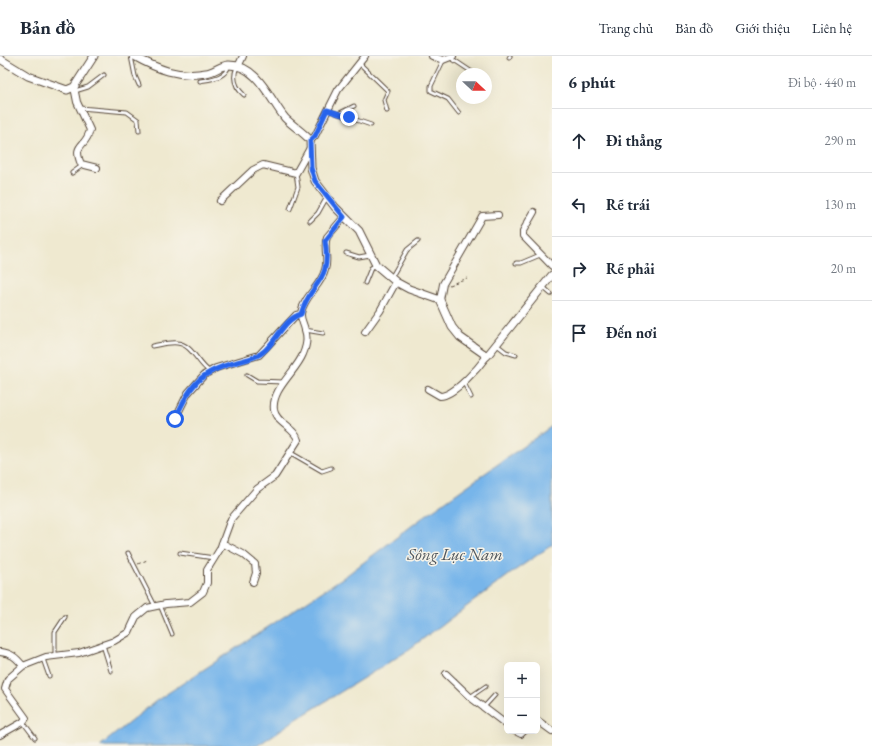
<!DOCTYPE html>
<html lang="vi">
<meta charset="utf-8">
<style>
:root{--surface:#fff;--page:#f6f6f7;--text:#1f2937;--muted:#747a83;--line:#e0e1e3}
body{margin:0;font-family:"EB Garamond",serif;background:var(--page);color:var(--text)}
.controls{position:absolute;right:12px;bottom:12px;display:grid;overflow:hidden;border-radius:6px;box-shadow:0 4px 16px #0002}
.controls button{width:36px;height:36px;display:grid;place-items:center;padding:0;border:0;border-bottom:1px solid var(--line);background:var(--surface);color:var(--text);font:20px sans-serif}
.compass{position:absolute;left:456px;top:12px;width:36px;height:36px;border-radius:50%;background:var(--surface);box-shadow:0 4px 16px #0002;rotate:112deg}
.stop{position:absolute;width:12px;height:12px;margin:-9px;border:3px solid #2563eb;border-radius:50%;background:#fff}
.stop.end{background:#2563eb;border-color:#fff;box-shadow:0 1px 4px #0008}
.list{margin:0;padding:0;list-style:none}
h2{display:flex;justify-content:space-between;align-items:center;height:52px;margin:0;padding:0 16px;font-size:17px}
h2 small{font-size:13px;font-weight:400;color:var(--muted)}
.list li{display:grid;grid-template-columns:26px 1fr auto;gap:12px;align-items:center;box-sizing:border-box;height:64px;padding:0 16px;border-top:1px solid var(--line)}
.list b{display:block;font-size:15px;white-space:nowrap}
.list em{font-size:13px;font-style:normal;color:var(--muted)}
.icon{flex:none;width:22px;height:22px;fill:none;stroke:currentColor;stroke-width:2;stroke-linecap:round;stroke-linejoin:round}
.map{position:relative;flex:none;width:552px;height:690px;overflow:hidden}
header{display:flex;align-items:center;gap:24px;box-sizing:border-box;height:56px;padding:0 20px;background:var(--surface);border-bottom:1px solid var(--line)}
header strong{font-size:19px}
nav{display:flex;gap:22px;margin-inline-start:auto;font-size:14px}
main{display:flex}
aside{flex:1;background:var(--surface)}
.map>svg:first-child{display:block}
.water{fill:#77b5ea;stroke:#597084}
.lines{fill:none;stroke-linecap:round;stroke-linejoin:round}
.service-casing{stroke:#564739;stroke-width:5}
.minor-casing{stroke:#564739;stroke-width:8}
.tertiary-casing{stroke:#564739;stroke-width:9}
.path{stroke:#564739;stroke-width:1;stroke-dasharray:3 3;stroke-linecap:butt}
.service{stroke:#fff;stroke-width:3}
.minor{stroke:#fff;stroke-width:6}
.tertiary{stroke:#fff;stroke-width:7}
.route{stroke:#2563eb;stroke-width:5}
.labels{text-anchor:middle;stroke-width:3;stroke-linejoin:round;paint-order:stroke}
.water-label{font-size:17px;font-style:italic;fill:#4d545b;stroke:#f7f3e8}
</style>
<header>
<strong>Bản đồ</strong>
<nav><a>Trang chủ</a><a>Bản đồ</a><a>Giới thiệu</a><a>Liên hệ</a></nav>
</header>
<main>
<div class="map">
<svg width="552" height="690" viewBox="0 0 552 690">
<rect width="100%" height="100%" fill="#f7f3e8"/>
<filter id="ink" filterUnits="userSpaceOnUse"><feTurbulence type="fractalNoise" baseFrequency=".025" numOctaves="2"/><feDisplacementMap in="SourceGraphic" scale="8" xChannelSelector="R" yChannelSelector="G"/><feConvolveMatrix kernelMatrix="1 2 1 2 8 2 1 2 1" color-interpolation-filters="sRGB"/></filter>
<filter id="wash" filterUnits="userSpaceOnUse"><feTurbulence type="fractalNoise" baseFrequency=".012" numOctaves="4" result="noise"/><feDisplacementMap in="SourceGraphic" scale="16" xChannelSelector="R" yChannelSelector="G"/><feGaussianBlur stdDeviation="0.9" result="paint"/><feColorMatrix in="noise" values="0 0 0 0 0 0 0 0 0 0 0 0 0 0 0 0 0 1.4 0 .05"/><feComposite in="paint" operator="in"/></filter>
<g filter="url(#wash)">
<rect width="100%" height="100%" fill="#efe9d0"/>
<path class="water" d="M552,370V489L517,513L404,597L292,666L257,690H100L156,645L347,519L426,459Z"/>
</g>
<g filter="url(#ink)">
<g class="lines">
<g class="service-casing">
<path id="service" d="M131,0L135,20L139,29
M451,2L475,18
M509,2L510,0
M443,5L431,30V35L448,43L459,57
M359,7L388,35L384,44L387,55
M237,11C232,22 235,31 244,39
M200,25C211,23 226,22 229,9
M75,35L88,31L104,19
M80,52L127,56L138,64L139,75
M327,54L371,69
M338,58L354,50
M72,117L83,109
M290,153L298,131L296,117
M310,165L318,157L327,141
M346,197L359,201L370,199
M516,207H521L540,199
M391,222L407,194L418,185
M365,227L371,212L376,209
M543,231L551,238
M305,274L323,277
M497,289L506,296L516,299
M152,290C159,289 169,286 177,287C192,288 198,308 209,315
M247,319L257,325L283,326
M463,325L471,341
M291,397L322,415L331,412
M128,497L155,550
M180,497L214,502
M160,549L172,578
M103,589L111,615
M55,599V576L65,561
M43,603L49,620
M470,641L486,630
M484,651L495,639
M23,666L35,682"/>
</g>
<g class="minor-casing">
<path id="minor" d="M432,0L443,4L453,0
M238,11L243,0
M74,31L77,46L90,74C86,92 72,87 81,108L97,112
M310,85L315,80L338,34L365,0
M220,145L253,114L263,109L296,117L310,92
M534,156L523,175V180L552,210
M440,244L443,228L480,164L482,160L498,159
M365,276L380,255L396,226
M428,333L440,340C454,340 479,311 487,300
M175,363L188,337L204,319L216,312L259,299L296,259L301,258
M222,487L243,498L255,508L256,517L253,526
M0,596C11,597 16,601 23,610
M446,618L470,641L507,669
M537,664L552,675
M515,675L521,678L524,675
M0,679L23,666L26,662L5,633L8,623L23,610L46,601L79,597L114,585L129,576L136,561L147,552L166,548L190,546L203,536L207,527V514L220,493L231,463L257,433L275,420L298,384C295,372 276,367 274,354C271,333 296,316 303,298C306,291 308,282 305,274C304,268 300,263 301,257C304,240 321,230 325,214C329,203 323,191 327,181L344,161"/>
</g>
<g class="tertiary-casing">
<path id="tertiary" d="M134,0C157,13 179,22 206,17C214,16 221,9 229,9C258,9 270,44 285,62C293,70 303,76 310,84L311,112L315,125L335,151L359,175L376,209L396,226L409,233L440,244L452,271L460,281L487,300L552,219
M0,3L28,20L67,34L74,31L94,0"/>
</g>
<path class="path" d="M449,229L467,222
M138,508L147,504"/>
<use href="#service" class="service"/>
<use href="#minor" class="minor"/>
<use href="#tertiary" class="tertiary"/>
</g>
</g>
<g class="lines" filter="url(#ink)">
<path class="route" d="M175,363C191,330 197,317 234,307C243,304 255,303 263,296C276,286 284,263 301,258C311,224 332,228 325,185L344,161L315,125L311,112L310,85L315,80L327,54L349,61"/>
</g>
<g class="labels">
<g class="water-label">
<text x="455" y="504">Sông Lục Nam</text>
</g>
</g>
</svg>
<div class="controls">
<button>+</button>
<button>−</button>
</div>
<svg class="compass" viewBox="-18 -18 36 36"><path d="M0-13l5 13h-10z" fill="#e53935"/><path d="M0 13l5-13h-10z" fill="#747a83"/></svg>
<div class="stop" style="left:175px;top:363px"></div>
<div class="stop end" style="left:349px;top:61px"></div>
</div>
<aside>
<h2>6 phút<small>Đi bộ · 440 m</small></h2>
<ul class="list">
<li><svg class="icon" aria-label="ahead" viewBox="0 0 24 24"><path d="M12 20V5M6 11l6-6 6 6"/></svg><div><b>Đi thẳng</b></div><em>290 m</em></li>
<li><svg class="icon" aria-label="left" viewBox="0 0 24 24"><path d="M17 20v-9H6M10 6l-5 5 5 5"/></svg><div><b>Rẽ trái</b></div><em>130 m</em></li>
<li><svg class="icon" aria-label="right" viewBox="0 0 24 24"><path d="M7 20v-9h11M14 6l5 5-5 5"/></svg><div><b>Rẽ phải</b></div><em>20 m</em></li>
<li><svg class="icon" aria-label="arrive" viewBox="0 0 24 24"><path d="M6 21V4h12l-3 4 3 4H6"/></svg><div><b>Đến nơi</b></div></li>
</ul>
</aside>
</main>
